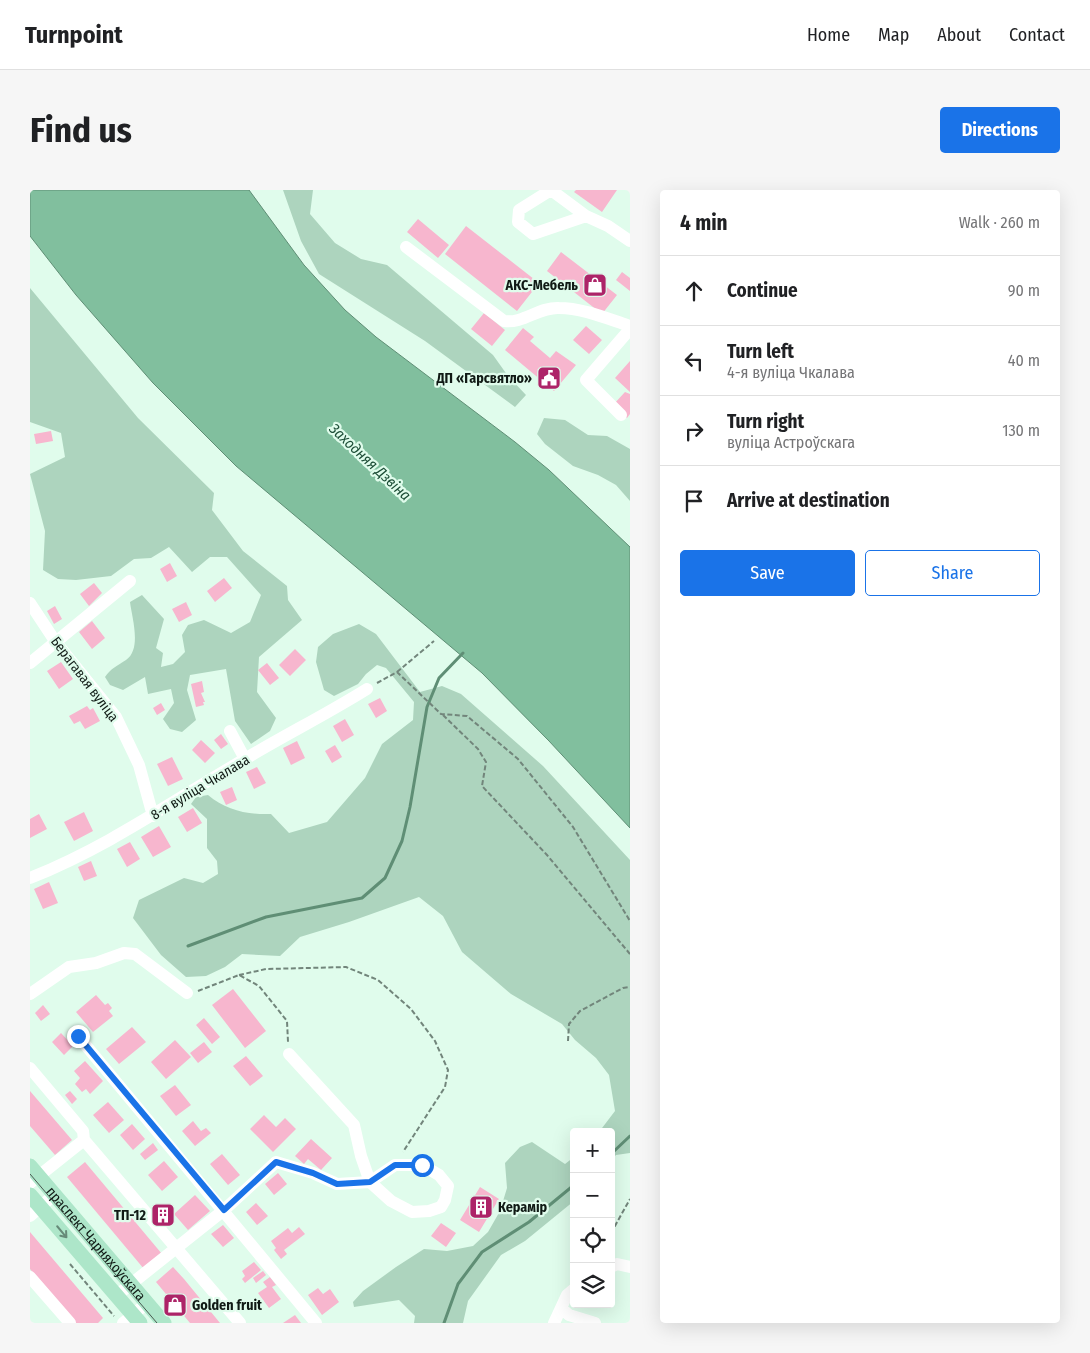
<!DOCTYPE html>
<meta charset="utf-8">
<style>
:root{--surface:#fff;--page:#f6f6f6;--text:#202124;--muted:#757577;--line:#e0e0e0;--accent:#1a73e8}
body{margin:0;font-family:"Fira Sans Condensed",sans-serif;background:var(--page);color:var(--text)}
.controls{position:absolute;right:15px;bottom:15px;display:grid;overflow:hidden;border-radius:5px;box-shadow:0 5px 20px #0002}
.controls button{width:45px;height:45px;display:grid;place-items:center;padding:0;border:0;border-bottom:1px solid var(--line);background:var(--surface);color:var(--text);font:25px sans-serif}
.stop{position:absolute;width:15px;height:15px;margin:-11px;border:4px solid #1a73e8;border-radius:50%;background:#fff}
.stop.end{background:#1a73e8;border-color:#fff;box-shadow:0 1px 5px #0008}
.list{margin:0;padding:0;list-style:none}
h2{display:flex;justify-content:space-between;align-items:center;height:65px;margin:0;padding:0 20px;font-size:21px}
h2 small{font-size:16px;font-weight:400;color:var(--muted)}
.list li{display:grid;grid-template-columns:32px 1fr auto;gap:15px;align-items:center;box-sizing:border-box;height:70px;padding:0 20px;border-top:1px solid var(--line)}
.list b{display:block;font-size:19px;white-space:nowrap}
.list p{margin:0;font-size:16px;white-space:nowrap;color:var(--muted)}
.list em{font-size:16px;font-style:normal;color:var(--muted)}
.actions{display:flex;gap:10px;padding:15px 20px}
.actions a{flex:1;padding:11px 0;border:1px solid var(--accent);border-radius:5px;text-align:center;font-size:18px;color:var(--accent)}
.actions .main{background:var(--accent);color:#fff}
.icon{flex:none;width:28px;height:28px;fill:none;stroke:currentColor;stroke-width:2;stroke-linecap:round;stroke-linejoin:round}
.map{position:relative;flex:none;width:600px;height:1133px;overflow:hidden;border-radius:5px}
header{display:flex;align-items:center;gap:30px;box-sizing:border-box;height:70px;padding:0 25px;background:var(--surface);border-bottom:1px solid var(--line)}
header strong{font-size:24px}
nav{display:flex;gap:28px;margin-inline-start:auto;font-size:18px}
.intro{display:flex;align-items:center;justify-content:space-between;box-sizing:border-box;height:120px;padding:0 30px}
h1{margin:0;font-size:35px}
.button{padding:12px 22px;border-radius:5px;background:var(--accent);color:#fff;font-size:18px;font-weight:700}
main{display:flex;gap:30px;padding:0 30px}
aside{flex:1;background:var(--surface);border-radius:5px;box-shadow:0 5px 20px #0002}
.map>svg:first-child{display:block}
.green{fill:#add4be}
.water{fill:#81bf9e;stroke:#5f8e75}
.lines{fill:none;stroke-linecap:round;stroke-linejoin:round}
.stream{stroke:#5f8e75;stroke-width:3}
.building{fill:#f7b6ce}
.path{stroke:#72857b;stroke-width:2;stroke-dasharray:5 2.5;stroke-linecap:butt}
.minor{stroke:#fff;stroke-width:12}
.major{stroke:#ade6c9;stroke-width:15}
.tram{stroke:#4a5951;stroke-width:1}
.oneway{stroke:#668a78}
.route{stroke:#1a73e8;stroke-width:6}
.labels{text-anchor:middle;stroke-width:4.5;stroke-linejoin:round;paint-order:stroke}
.poi-label{font-size:14px;font-weight:bold;fill:#101a15;stroke:#e0fcec;text-anchor:end}
.street-label{font-size:14px;fill:#101a15;stroke:#e0fcec}
.water-label{font-size:15px;font-style:italic;fill:#1d4e37;stroke:#e0fcec}
</style>
<header>
<strong>Turnpoint</strong>
<nav><a>Home</a><a>Map</a><a>About</a><a>Contact</a></nav>
</header>
<div class="intro"><h1>Find us</h1><a class="button">Directions</a></div>
<main>
<div class="map">
<svg width="600" height="1133" viewBox="0 0 600 1133">
<rect width="100%" height="100%" fill="#e0fcec"/>
<path class="green" d="M253,0H283L280,24L305,53L331,69L357,75L463,165L478,186L496,205L485,217L395,151L289,84L271,51Z
M0,98L108,228L184,303L182,320L213,361L257,396L258,410L272,430L229,467L227,502L246,528L240,541L221,554L205,531L196,479L160,485L157,500L166,530L152,542L140,539L133,529L144,513L141,499L118,504L115,487L93,500L80,495L75,487C81,478 87,476 96,470C112,459 102,428 100,412L112,405L134,429L126,458L133,463L131,477L143,474L155,462L152,445L158,435L174,430L201,443L220,432L231,405L197,367H180L162,382L139,357L121,368L104,369L81,386L46,390L28,389L13,380L15,341L0,284L35,267L31,243L0,232Z
M514,228L535,230L558,245L577,246L600,259V311L586,295L568,285L543,276L515,254L507,244Z
M329,434L346,444L390,502L412,496L431,504L513,576L600,670V963L586,965L581,970V942H569L585,921L579,885L566,868L545,850L532,834L481,804L432,762L413,726L389,707L319,732L270,747L250,766L212,764L195,777L176,786L156,787L131,765L103,728L109,710L154,688L173,693L188,684L187,671L177,658V629L161,614L166,607L178,605C196,620 217,625 241,624L259,643L297,632L335,588L352,554L383,530L384,512L356,478L347,475L336,484L328,494L304,506L294,500L286,472L288,457L303,444Z
M502,952L535,974L544,967V1011L495,1051L471,1065L438,1111L433,1133H384L385,1126L369,1110L324,1117L323,1112L333,1101L366,1077L394,1059L417,1061L443,1056L458,1042L470,1021L477,998L475,973L490,957Z"/>
<path class="water" d="M0,0H219L274,75L315,120L346,147L485,252L519,280L600,357V638L519,551L452,483L206,276L123,193L46,105L0,46Z"/>
<g class="lines">
<path class="stream" d="M158,756L236,727L332,708L355,688L372,651L380,617L397,517L409,488L433,463
M581,964L600,946
M414,1133L428,1094L452,1062L499,1032L544,995"/>
</g>
<path class="building" d="M546,0H587L572,22L544,2Z
M388,29L419,55L408,68L377,42Z
M436,36L509,93L487,121L415,64Z
M531,62L587,105L572,124L517,81Z
M592,82L600,88V101L586,90Z
M454,123L475,140L462,156L441,139Z
M556,136L572,150L559,164L543,150Z
M493,138L504,147L500,151L520,168L526,161L546,175L524,201L475,160Z
M600,171V202L585,188Z
M595,202L600,204V224L597,228L583,215Z
M21,241L23,251L6,254L4,244Z
M140,373L147,386L137,392L130,379Z
M194,388L202,398L185,412L177,401Z
M64,393L72,403L59,416L50,404Z
M156,412L162,425L149,432L142,419Z
M25,416L32,429L24,434L17,421Z
M62,431L75,448L62,459L49,442Z
M265,459L276,470L260,486L249,475Z
M31,472L43,489L29,499L17,481Z
M237,473L249,488L240,495L228,480Z
M172,491L174,502L171,503L175,512H173L174,515L166,517L161,494Z
M350,508L357,521L346,528L338,514Z
M131,513L135,520L127,525L123,518Z
M57,516L60,520L63,518L70,531L55,539L50,531L44,534L39,526Z
M315,529L324,545L312,552L303,536Z
M191,544L198,554L191,559L184,550Z
M171,550L185,563L175,573L162,560Z
M267,551L275,568L261,575L253,558Z
M305,555L312,567L302,573L295,561Z
M142,567L153,589L138,596L127,574Z
M227,577L236,593L224,599L216,582Z
M202,597L207,610L196,615L190,602Z
M163,618L172,633L157,642L148,627Z
M54,622L63,641L44,651L34,632Z
M9,624L17,639L0,648V629Z
M129,636L141,657L123,667L111,647Z
M100,652L110,669L97,677L87,659Z
M61,671L67,686L54,691L48,677Z
M19,692L28,713L13,719L4,699Z
M203,799L236,841L215,858L182,815Z
M66,805L75,815L78,813L82,818L79,821L83,826L63,842L46,822Z
M13,815L20,824L11,831L5,823Z
M174,828L190,847L182,854L166,835Z
M102,837L116,852L89,874L76,859Z
M31,843L43,856L34,865L22,852Z
M145,850L161,867L136,889L121,872Z
M174,852L182,862L168,873L160,863Z
M216,866L233,886L220,896L203,876Z
M55,871L73,891L60,904L56,899L52,902L45,894L50,888L44,881Z
M145,895L161,915L146,926L130,906Z
M0,901L42,950L25,965L0,936Z
M40,901L47,909L42,914L35,905Z
M78,912L94,930L79,943L63,925Z
M234,925L246,937L255,928L266,939L243,962L220,939Z
M163,931L171,941L176,938L181,943L165,956L152,941Z
M102,934L115,949L103,960L90,945Z
M281,949L302,968L291,980L278,969L274,974L265,966Z
M123,953L128,960L115,970L110,964Z
M192,964L210,985L198,995L180,974Z
M134,971L148,987L132,1001L118,985Z
M55,972L132,1064L114,1079L37,987Z
M248,983L257,994L244,1005L235,994Z
M450,997L469,1009L449,1042L430,1030Z
M165,1005L180,1021L158,1040L144,1024Z
M226,1013L238,1026L227,1035L216,1022Z
M135,1015L142,1024L131,1034L123,1026Z
M411,1033L426,1043L416,1057L401,1046Z
M193,1035L204,1048L193,1057L181,1044Z
M269,1037L275,1044L254,1060L257,1064L251,1069L244,1060L246,1058L241,1051L258,1038L262,1043Z
M0,1042L73,1128L68,1133H46L0,1079Z
M224,1072L231,1080L215,1093L212,1089L215,1086L212,1081Z
M143,1077L154,1089L190,1133H160L126,1092Z
M233,1081L236,1085L226,1093L223,1088Z
M240,1087L246,1095L242,1097L251,1109L239,1118L228,1103L237,1097L233,1092Z
M288,1098L293,1104L300,1099L309,1112L292,1125L278,1105Z
M265,1125L271,1133H253Z"/>
<g class="lines">
<path class="path" d="M367,482L404,451
M347,493L367,482L411,524L437,526L488,569L543,637L600,731
M413,525L448,559L456,572L452,596L517,665L600,764
M209,785L236,779L316,777L348,790L381,819L405,851L418,880L415,897L373,962
M168,801L209,785L229,796L257,831L258,852
M538,851L539,834L550,821L593,798L600,797
M581,1043L600,1009
M40,1074L84,1126"/>
<path class="minor" d="M521,0L489,20L488,32L503,44L556,26
M521,0L556,26L578,36L600,51
M376,57L474,131C493,134 509,117 529,118C553,118 578,129 600,136
M591,225L556,190L600,139
M0,413L25,451L86,527L109,575L123,626
M0,473L100,391
M200,541L215,569
M0,688C80,656 142,611 215,569C255,545 297,524 337,499
M0,804L39,777L66,773L94,763L105,764L157,803
M48,846L286,1133
M0,878L53,941L54,950L210,1133
M0,993L54,950
M0,1026L24,1005
M581,1077L587,1074L600,1077
M0,1087L40,1133
M544,1099L537,1105L531,1118L539,1125L565,1133
M86,1106L194,1020L246,972L283,983L307,994L340,992L365,975H392L409,985L418,996L415,1010L411,1017L399,1021L382,1022L361,1011L340,992L331,966L324,935L259,864
M93,1133L117,1113
M524,1133L531,1118"/>
<g class="major">
<path id="s1" d="M0,976L134,1133"/>
<path d="M0,1005L110,1133"/>
</g>
<path class="tram" d="M0,984L127,1133"/>
</g>
<defs><path id="oneway-shaft" d="M-6 0H5M1.5-3L5.5 0L1.5 3" fill="none" stroke-width="1.6" stroke-linecap="round" stroke-linejoin="round" transform="scale(1.25)"/></defs>
<use class="oneway" href="#oneway-shaft" transform="translate(32 1042) rotate(50)"/>
<g class="lines">
<path class="route" d="M48,846L194,1020L246,972L283,983L307,994L340,992L365,975H392"/>
</g>
<defs>
<g id="shop-square" transform="scale(1.25)"><rect x="-9" y="-9" width="18" height="18" rx="4" fill="#ad2468" stroke="#e0fcec"/><path d="M-5-2.5h2.3a2.7 3.5 0 0 1 5.4 0H5L5.5 6h-11ZM-1.5-2.5h3a1.5 2.3 0 0 0-3 0Z" fill="#fff"/></g>
<g id="civic-square" transform="scale(1.25)"><rect x="-9" y="-9" width="18" height="18" rx="4" fill="#ad2468" stroke="#e0fcec"/><path d="M-.6-6.5H3V-4.5H.6V-3L4-1V1h2V6H-6V1h2V-1L-.6-3ZM-1.2 2.5V6h2.4V2.5Z" fill="#fff"/></g>
<g id="building-square" transform="scale(1.25)"><rect x="-9" y="-9" width="18" height="18" rx="4" fill="#ad2468" stroke="#e0fcec"/><path d="M-4-6H4V6H1V3H-1V6H-4ZM-2.5-4.3h1.7v1.8h-1.7ZM.8-4.3h1.7v1.8H.8ZM-2.5-1h1.7V.8h-1.7ZM.8-1h1.7V.8H.8Z" fill="#fff"/></g>
</defs>
<g fill-rule="evenodd">
<use href="#shop-square" x="565" y="95"/>
<use href="#civic-square" x="519" y="188"/>
<use href="#building-square" x="451" y="1017"/>
<use href="#building-square" x="133" y="1025"/>
<use href="#shop-square" x="145" y="1115"/>
</g>
<g class="labels">
<g class="poi-label">
<text x="548" y="100">АКС-Мебель</text>
<text x="502" y="193">ДП «Гарсвятло»</text>
<text x="468" y="1022" text-anchor="start">Керамір</text>
<text x="116" y="1030">ТП-12</text>
<text x="162" y="1120" text-anchor="start">Golden fruit</text>
</g>
<g class="street-label">
<text transform="translate(55 489) rotate(53)" y="5">Берагавая вуліца</text>
<text transform="translate(170 597) rotate(-31)" y="5">8-я вуліца Чкалава</text>
<text dy="5" stroke="none"><textPath href="#s1" startOffset="102">праспект Чарняхоўскага</textPath></text>
</g>
<g class="water-label">
<text transform="translate(340 272) rotate(43)" y="5">Заходняя Дзвіна</text>
</g>
</g>
</svg>
<div class="controls">
<button>+</button>
<button>−</button>
<button><svg class="icon" aria-label="locate" viewBox="0 0 24 24"><circle cx="12" cy="12" r="6"/><path d="M12 2v4M12 18v4M2 12h4M18 12h4"/></svg></button>
<button><svg class="icon" aria-label="layers" viewBox="0 0 24 24"><path d="M12 4l9 5-9 5-9-5zM3 14l9 5 9-5"/></svg></button>
</div>
<div class="stop" style="left:392px;top:975px"></div>
<div class="stop end" style="left:48px;top:846px"></div>
</div>
<aside>
<h2>4 min<small>Walk · 260 m</small></h2>
<ul class="list">
<li><svg class="icon" aria-label="ahead" viewBox="0 0 24 24"><path d="M12 20V5M6 11l6-6 6 6"/></svg><div><b>Continue</b></div><em>90 m</em></li>
<li><svg class="icon" aria-label="left" viewBox="0 0 24 24"><path d="M17 20v-9H6M10 6l-5 5 5 5"/></svg><div><b>Turn left</b><p>4-я вуліца Чкалава</p></div><em>40 m</em></li>
<li><svg class="icon" aria-label="right" viewBox="0 0 24 24"><path d="M7 20v-9h11M14 6l5 5-5 5"/></svg><div><b>Turn right</b><p>вуліца Астроўскага</p></div><em>130 m</em></li>
<li><svg class="icon" aria-label="arrive" viewBox="0 0 24 24"><path d="M6 21V4h12l-3 4 3 4H6"/></svg><div><b>Arrive at destination</b></div></li>
</ul>
<div class="actions"><a class="main">Save</a><a>Share</a></div>
</aside>
</main>
